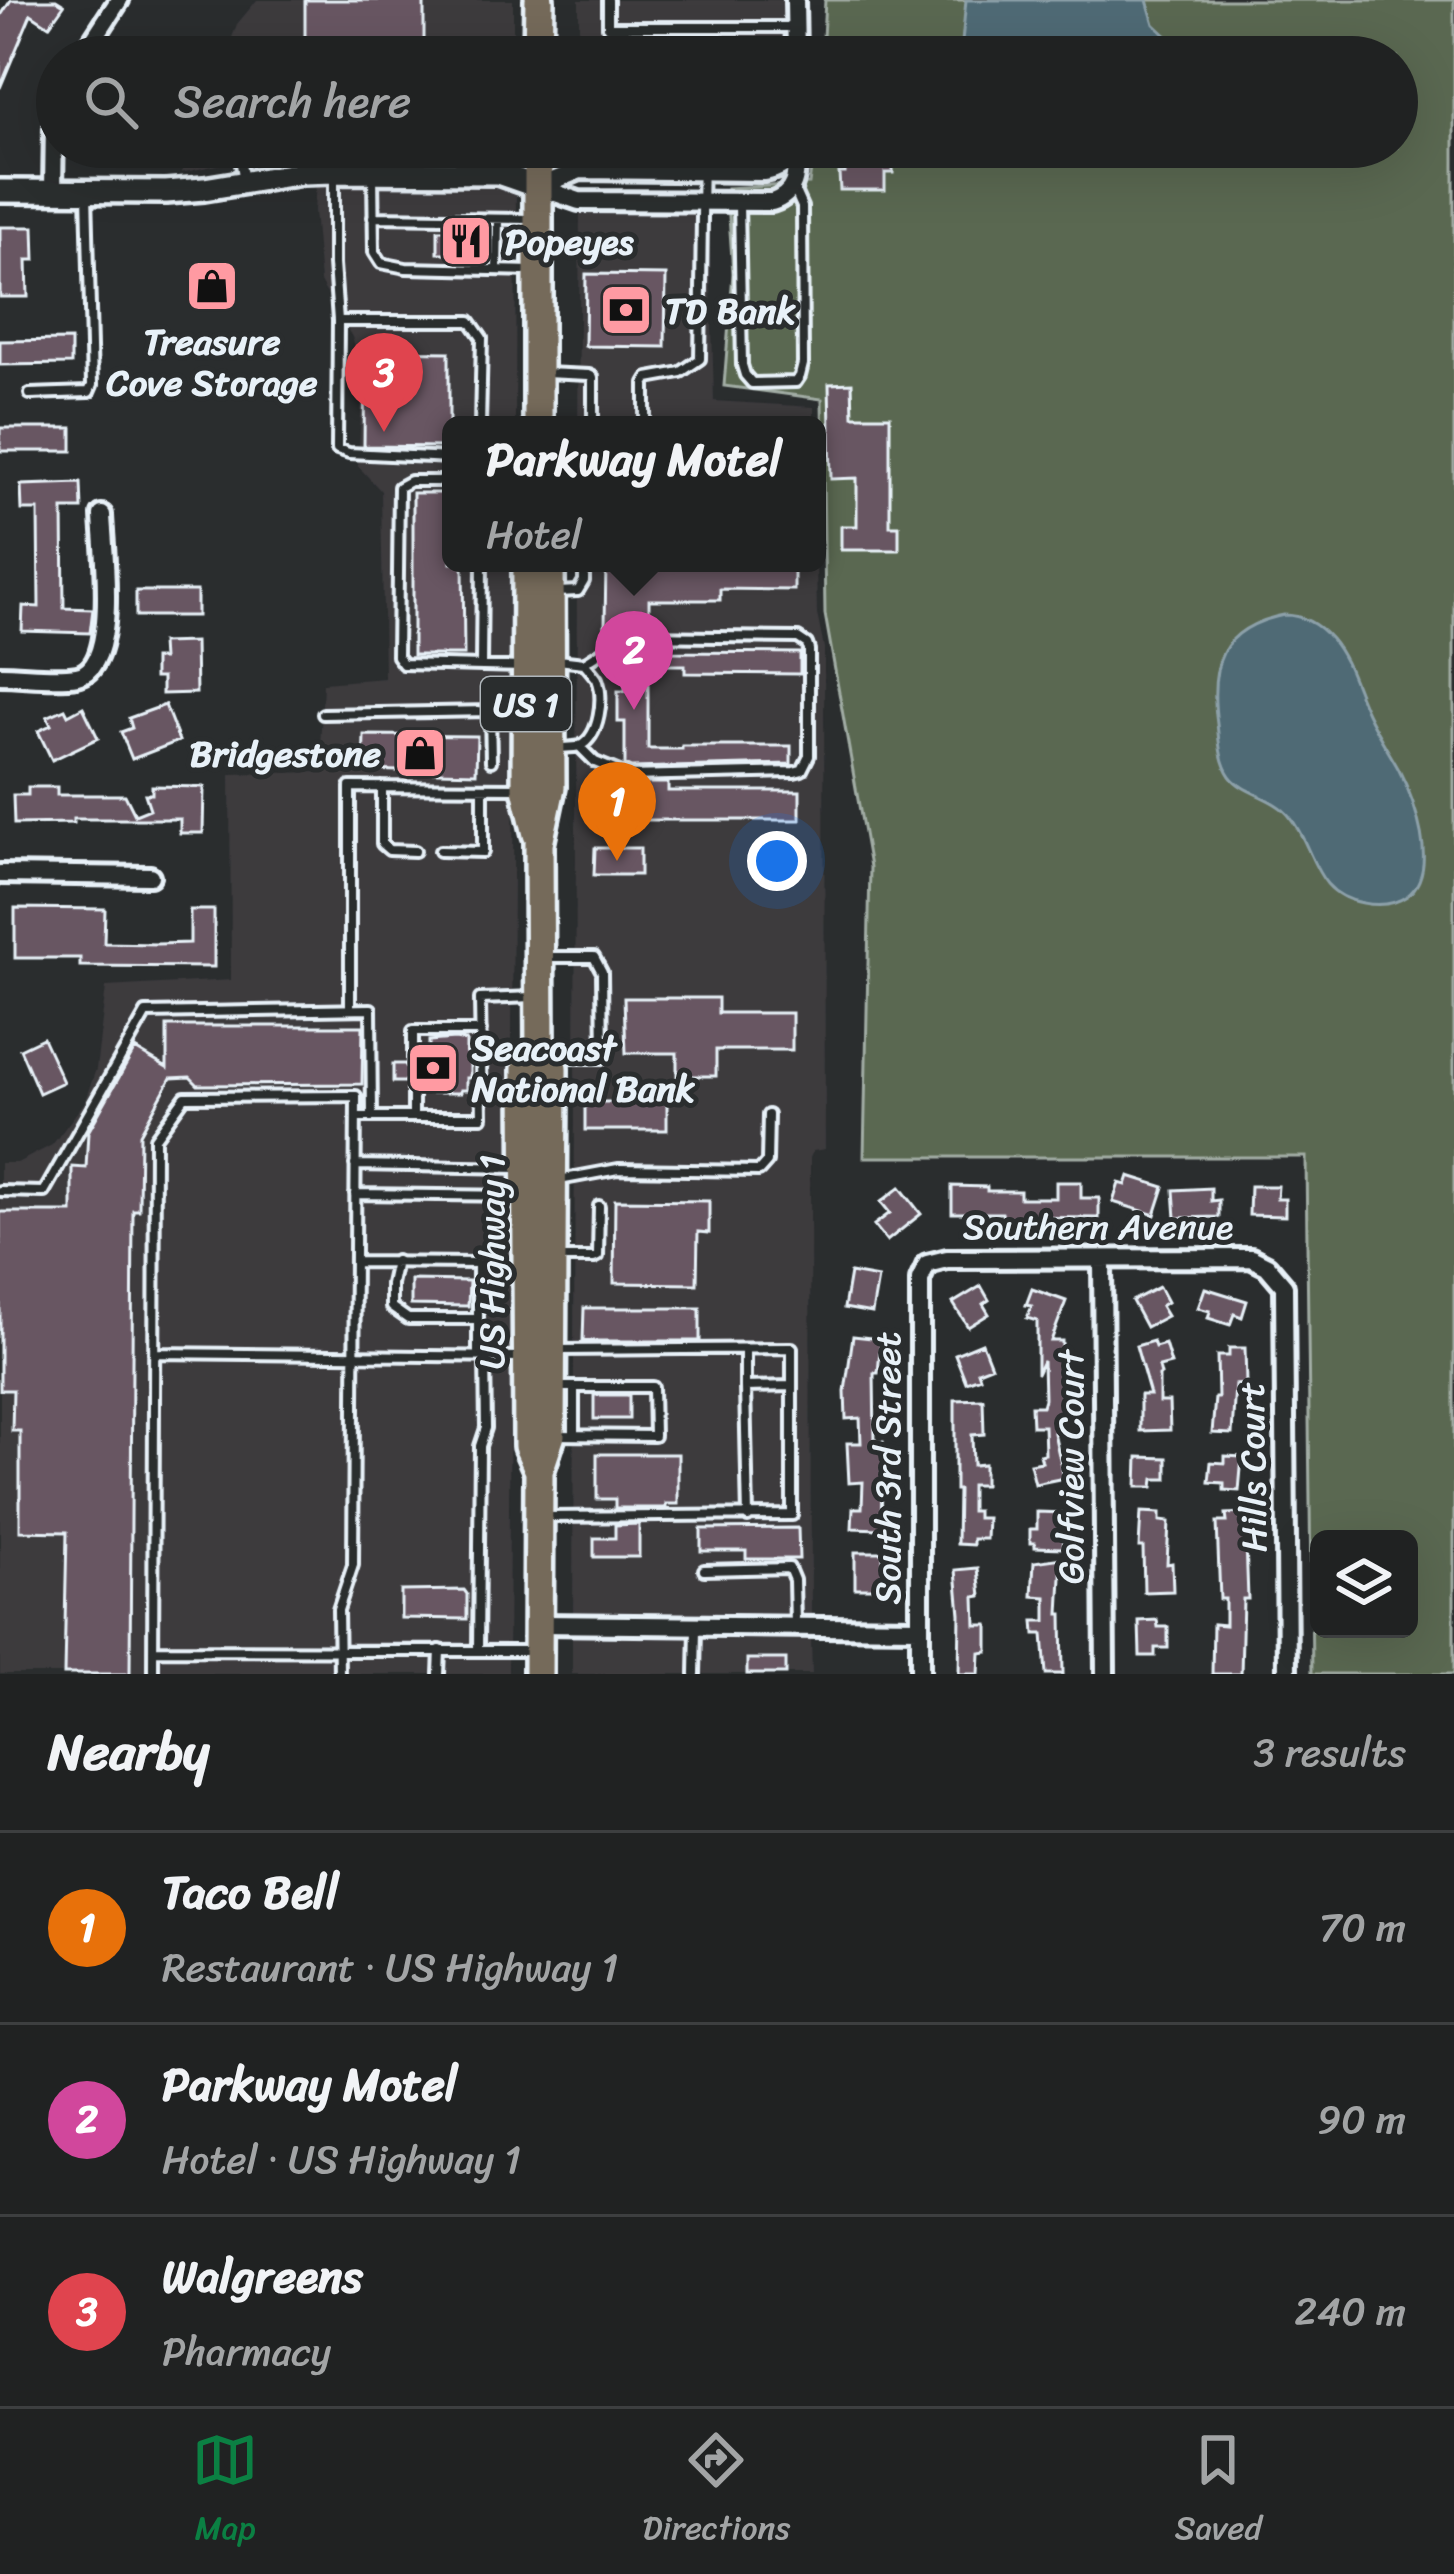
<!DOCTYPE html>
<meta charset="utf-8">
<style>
:root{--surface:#202222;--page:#282a2a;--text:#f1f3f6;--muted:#a2a4a5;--line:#3d3f40;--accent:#0b8043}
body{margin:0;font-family:Sriracha,sans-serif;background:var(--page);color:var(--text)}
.controls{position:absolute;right:36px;bottom:36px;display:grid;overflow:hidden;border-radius:18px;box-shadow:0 12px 48px #0002}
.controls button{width:108px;height:108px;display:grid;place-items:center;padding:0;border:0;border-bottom:3px solid var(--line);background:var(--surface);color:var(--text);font:60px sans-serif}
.you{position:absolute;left:777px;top:861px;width:42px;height:42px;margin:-30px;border:9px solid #fff;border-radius:50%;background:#1a73e8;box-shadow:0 0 0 18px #1a73e833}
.badge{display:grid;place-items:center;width:78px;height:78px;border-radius:50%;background:var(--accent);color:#fff;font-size:39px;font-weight:700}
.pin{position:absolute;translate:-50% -99px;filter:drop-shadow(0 3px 6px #0008)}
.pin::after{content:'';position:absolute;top:63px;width:42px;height:36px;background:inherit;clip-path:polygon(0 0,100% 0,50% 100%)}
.popup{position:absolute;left:442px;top:416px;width:384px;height:156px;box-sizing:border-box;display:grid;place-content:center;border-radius:18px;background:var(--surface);filter:drop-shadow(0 3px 9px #0005);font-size:39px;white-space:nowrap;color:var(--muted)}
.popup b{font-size:45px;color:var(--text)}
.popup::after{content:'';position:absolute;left:50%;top:100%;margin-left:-24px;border:24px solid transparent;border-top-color:var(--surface)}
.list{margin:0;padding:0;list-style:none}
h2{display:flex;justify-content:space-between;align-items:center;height:156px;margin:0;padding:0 48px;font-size:51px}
h2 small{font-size:39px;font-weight:400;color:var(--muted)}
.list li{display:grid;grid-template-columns:78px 1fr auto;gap:36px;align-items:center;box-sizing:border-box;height:192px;padding:0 48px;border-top:3px solid var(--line)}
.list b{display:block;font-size:45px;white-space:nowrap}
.list p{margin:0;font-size:39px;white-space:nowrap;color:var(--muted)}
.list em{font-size:39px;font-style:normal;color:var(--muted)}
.icon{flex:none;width:66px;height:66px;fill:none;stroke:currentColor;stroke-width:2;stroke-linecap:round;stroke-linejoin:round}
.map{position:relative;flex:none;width:1454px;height:1674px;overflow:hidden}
.search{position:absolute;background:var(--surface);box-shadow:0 12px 48px #0002;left:36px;right:36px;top:36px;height:132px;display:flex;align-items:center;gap:30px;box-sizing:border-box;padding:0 42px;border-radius:66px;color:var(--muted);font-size:45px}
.sheet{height:732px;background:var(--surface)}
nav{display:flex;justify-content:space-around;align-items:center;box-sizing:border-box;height:168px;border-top:3px solid var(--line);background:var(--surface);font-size:33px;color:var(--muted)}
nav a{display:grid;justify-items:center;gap:6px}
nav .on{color:var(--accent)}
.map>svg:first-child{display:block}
.built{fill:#3c3a3e}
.green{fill:#5a6851;stroke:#a1aca4;stroke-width:3;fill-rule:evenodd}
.water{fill:#4f6a74;stroke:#8ca0a9;stroke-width:3}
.building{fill:#675762;stroke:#e8f1f8;stroke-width:3}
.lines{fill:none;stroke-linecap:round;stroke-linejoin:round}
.service-casing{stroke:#e8f1f8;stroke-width:16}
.minor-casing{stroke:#e8f1f8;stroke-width:26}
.tertiary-casing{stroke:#e8f1f8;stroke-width:30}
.primary-casing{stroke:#e8f1f8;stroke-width:36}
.service{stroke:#2a2d2e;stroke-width:8}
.minor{stroke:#2a2d2e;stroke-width:16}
.tertiary{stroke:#2a2d2e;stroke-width:21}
.primary{stroke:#746a5a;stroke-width:27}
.labels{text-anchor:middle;stroke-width:10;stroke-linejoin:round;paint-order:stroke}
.shield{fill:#2a2d2e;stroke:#afb6bb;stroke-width:3}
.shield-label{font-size:33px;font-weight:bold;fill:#e8f1f8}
.poi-label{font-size:36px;font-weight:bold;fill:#e8f1f8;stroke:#2a2d2e;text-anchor:start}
.street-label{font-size:36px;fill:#e8f1f8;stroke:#2a2d2e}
</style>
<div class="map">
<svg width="1454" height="1674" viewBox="0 0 1454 1674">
<rect width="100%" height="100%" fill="#2a2d2e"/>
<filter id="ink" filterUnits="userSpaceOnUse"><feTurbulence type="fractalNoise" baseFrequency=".00833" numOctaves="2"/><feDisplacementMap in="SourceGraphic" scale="24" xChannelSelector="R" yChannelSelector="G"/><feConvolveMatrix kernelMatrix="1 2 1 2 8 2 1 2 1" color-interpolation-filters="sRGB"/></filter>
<g filter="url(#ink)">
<path class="built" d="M257,0H513V57H225L237,24Z
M579,0H785V57H579Z
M191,147H512V150L289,149L181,173Z
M580,147H786V160L581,159Z
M316,181L497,184L516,189L515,425H451V563H515L508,1674H0V1163H17L52,1145L84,1103L96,1069L106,987L231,980L230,774L319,772L323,683L384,678L381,491L358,466L363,374L352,337L320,282L314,211Z
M580,209H709L714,401L814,407V425H578Z
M577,563H816L817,614L824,648L825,1149L813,1151L810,1158L811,1619L573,1616Z
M572,1634L811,1637L812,1674H572Z"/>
<path class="green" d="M825,0H1454V1674H1312L1306,1157H864L870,867L825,614L822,399L724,386L733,273L727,188L809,184L814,147H1397V57H822ZM1319,1539H1409V1629H1319Z"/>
<path class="water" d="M966,0H1147L1154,24L1170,39L1175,57H967L962,42Z
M1284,615C1303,615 1318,624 1331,639C1349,660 1355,688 1367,713C1376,732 1388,750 1398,768C1414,799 1441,871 1407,896C1394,905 1378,906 1363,903C1312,894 1316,850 1290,817C1275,797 1243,794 1230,776C1220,762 1219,741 1217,724C1209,666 1219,628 1284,615Z"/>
<path class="building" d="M11,0H56L64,5L49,26L31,14L0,88V17Z
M305,0H424V57H305Z
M84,147H118L114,165L82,158Z
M845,158H893V173H885V190H840L839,173H845Z
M0,227H34L35,260H27L28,297H0Z
M438,230H490L489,253H438Z
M586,274L666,275L665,347L585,346Z
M71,340V364L0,365V341Z
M365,351L449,352V447L364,446Z
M852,383L853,416H890V526H899V550H841V526H857V478L831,479L829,384Z
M0,428H72V451H0Z
M81,483L82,509H63L64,608L93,609L90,633L22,631L23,606L39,607L38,510H22L21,485Z
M413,493H451V563H463L464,655H413Z
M606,563H794V590L720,589V600H649V628L625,631V626H605Z
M136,591H197V616H136Z
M195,642L196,693L162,694V678H154V659H162L161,643Z
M640,644L668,646V652L800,653V674L685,673V665H648V749H682V746H791V764L631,768L625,765V722H618V691H625V647Z
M165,705L179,741L132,759L121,732L132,728L129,718Z
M83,707L98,738L52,760L38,731L51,725L47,717L65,709L68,715Z
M364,735L477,736L476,773L363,770Z
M625,783H668V791H800V820H624Z
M152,786L204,787L203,833H180V819H73V823L14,824L13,795H28V787H57V795H125L135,815L150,809L145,794H152Z
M595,848H640V875H594Z
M15,908L105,909L104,943L157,944L190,943V910H214V967L80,966V958H15Z
M624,998H718V1013H792V1050H716V1076H677V1053H626Z
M167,1026H363L362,1084L198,1085L190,1077L171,1078L140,1134L139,1210H133L130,1674H64L67,1532L20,1531V1431H12L13,1390H0V1212H72V1167L86,1168L88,1132L135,1049L167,1068Z
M43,1038L63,1082L39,1093L20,1049Z
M455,1039L466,1041V1053H470V1078H466V1090H460V1093H429V1082H421L414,1074L408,1076L405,1082H393V1064H405L408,1070L416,1072L421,1064H429V1041Z
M585,1102H667V1130H585Z
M1129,1176L1164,1187L1155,1215L1113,1202L1119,1183L1126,1185Z
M1056,1182H1081V1198H1099V1218L1003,1217L1002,1213H952V1186L987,1187V1191H1020V1198H1056Z
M1250,1186H1278L1277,1199H1285V1216L1249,1215Z
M900,1187L921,1214L887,1241L874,1225L890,1213L881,1202Z
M1211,1188V1201L1219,1200V1217L1176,1218L1174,1190Z
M615,1200L709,1201V1233L698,1232L697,1284L614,1283Z
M850,1273L878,1278L872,1313L844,1308Z
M411,1280L469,1281L468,1306L411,1305Z
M981,1286L989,1300L983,1304L989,1314L968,1327L953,1303Z
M1159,1287L1167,1302L1161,1306L1167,1316L1146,1327L1132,1301Z
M1205,1288L1247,1301L1242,1317L1234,1314L1230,1325L1208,1318L1210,1311L1198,1308Z
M1032,1289L1066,1301L1051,1341H1062L1061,1433H1054L1064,1478L1035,1484L1030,1464L1042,1462L1040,1455L1045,1454L1044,1426H1032L1031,1406H1042L1044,1399L1043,1361L1037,1374V1321L1027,1318L1032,1306L1026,1305Z
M584,1308H700V1341H583Z
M853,1336L881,1339L878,1373H874L875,1442H883L884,1482H882L881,1529L852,1528L853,1508H862L863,1482L849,1483L847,1443H861L860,1418L846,1419L845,1391Z
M1153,1341L1155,1347L1165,1344L1171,1364L1159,1367L1161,1375L1159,1376V1402H1169L1170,1430L1140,1431V1395H1150L1136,1346Z
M982,1343L991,1366L978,1371L980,1377L966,1382L955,1354Z
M1229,1348H1245L1246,1384L1235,1385L1232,1434L1212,1433L1215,1398H1218L1217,1356H1229Z
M594,1395H629V1419H594Z
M983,1399L984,1434L972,1435L973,1465L984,1464V1485H971V1511H977V1518H987L986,1539H973V1545L957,1544L958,1490H955V1400Z
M597,1454H678V1504H666V1508H615V1499H597Z
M1225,1456L1242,1457L1239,1491L1224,1490V1483L1209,1482L1211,1462L1225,1463Z
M1138,1457L1167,1458V1479H1154L1153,1487H1137Z
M1037,1512L1066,1513L1063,1548L1035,1547V1543H1030V1529H1037Z
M1141,1512L1160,1513V1521L1169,1522L1167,1564L1172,1563L1173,1591L1144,1592L1143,1547H1139Z
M1245,1513L1248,1599H1243L1241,1674H1212L1213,1624L1225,1625V1599H1220L1217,1522H1227L1226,1514Z
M639,1524V1557H594V1538H615V1525Z
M798,1528L799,1559H746V1551H701V1529Z
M855,1552H883V1588H855Z
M1062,1558L1059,1614H1062L1063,1674H1046L1043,1634H1035L1034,1621H1046V1597L1032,1596L1034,1562Z
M978,1568L981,1596L975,1597L976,1625H988V1652L980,1653L979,1674H959L960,1614L956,1570Z
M464,1590L467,1594V1619L401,1618V1591Z
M1157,1620L1158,1627H1168V1648H1155V1656H1140L1139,1621Z
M747,1659H786V1674H747Z"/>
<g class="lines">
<g class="service-casing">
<path id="service" d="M608,0V27H794
M238,147L244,181
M302,147V169
M334,172V264L338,321
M373,174L374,252L381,263L406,268L532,271
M739,203L742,365L745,375L752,383L796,382L800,376L803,364L802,207L794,189
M373,217L530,219
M497,270L498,219
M545,373L589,375L593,377V425
M30,394L89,392L92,385L87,193
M645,425V383L648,378L681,372L700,359L703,147
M451,458L349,453L337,449L338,321H470L482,338L480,425
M451,481H410L399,487L397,656L403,664L523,667
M558,592L578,591L584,581V563
M558,660L584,663C586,665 595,676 597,679C604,697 600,736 580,746C578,747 562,748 559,748
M481,666L482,563
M490,711L491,761
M323,714L490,711L519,707
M579,746L595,762L629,776L794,772L802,770L809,756V650L807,644L798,638L639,636L620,640L584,663
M382,787V844L389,850L415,851
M440,851L483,852V788
M546,957H594L602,972L603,1058H553
M350,1009V787L519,788
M413,1064V1031H481
M413,1082V1116
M356,1117H482L480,999L534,997
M355,1165L519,1168
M559,1180L618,1169L759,1171L767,1162L768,1115
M0,1191L44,1192L146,1013L371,1009L372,1117
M355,1194L522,1196
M559,1258H594L598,1256L599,1206
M396,1261L391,1284V1307L408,1319H477
M355,1262L478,1263V1356
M745,1349V1387
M558,1350L792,1348V1386
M154,1353L519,1357
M574,1434V1387
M555,1435L654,1436L653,1387H558
M546,1517L792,1515V1386L745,1387L748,1517
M704,1570L789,1568L794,1580L795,1626
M153,1650L530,1651
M478,1650L480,1446L486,1428L485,1356
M153,1674L155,1138L185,1097L356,1096L353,1565L338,1610L339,1674
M439,1674L440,1650
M695,1674L696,1628"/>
</g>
<g class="minor-casing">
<path id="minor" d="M795,0L796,57
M82,57L119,0
M538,187L579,201L772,202C799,193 796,172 796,147
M538,187L580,170L764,172C779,169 787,164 796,151
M53,191L54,124L57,116
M0,675C24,675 53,680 77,676C120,668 103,548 102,515
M0,874L150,876
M1102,1259L1105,1674
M539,1624L920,1628
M920,1674V1280L927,1264L947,1259L1251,1258L1267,1266L1284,1286L1287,1674"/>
</g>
<g class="tertiary-casing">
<path id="tertiary" d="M0,191L166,192L204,189L302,173L334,172L498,173L538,187"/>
</g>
<g class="primary-casing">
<path id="primary" d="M538,57L539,0
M538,147V425
M527,563L526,788L537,834
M539,1471L551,1435L553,1068L540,1058L539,844L551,787L550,563
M538,1674L539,1471L528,1446L526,1069L540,1058"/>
</g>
<use href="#service" class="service"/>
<use href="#minor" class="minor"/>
<use href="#tertiary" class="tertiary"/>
<use href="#primary" class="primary"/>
</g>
</g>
<defs>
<g id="restaurant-square" transform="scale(2.7)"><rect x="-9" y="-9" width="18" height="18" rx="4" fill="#ff9aa2" stroke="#2a2d2e"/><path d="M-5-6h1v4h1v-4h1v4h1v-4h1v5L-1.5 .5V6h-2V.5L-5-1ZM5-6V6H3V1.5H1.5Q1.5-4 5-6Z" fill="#111"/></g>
<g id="shop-square" transform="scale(2.7)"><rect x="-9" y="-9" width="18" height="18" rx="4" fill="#ff9aa2" stroke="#2a2d2e"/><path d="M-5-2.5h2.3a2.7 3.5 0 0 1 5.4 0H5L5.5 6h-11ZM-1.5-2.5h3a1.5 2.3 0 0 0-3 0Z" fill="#111"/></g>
<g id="bank-square" transform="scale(2.7)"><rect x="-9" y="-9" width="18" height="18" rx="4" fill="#ff9aa2" stroke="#2a2d2e"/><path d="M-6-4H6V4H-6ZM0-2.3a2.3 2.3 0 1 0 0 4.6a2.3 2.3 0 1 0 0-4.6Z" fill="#111"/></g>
</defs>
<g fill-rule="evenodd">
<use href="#restaurant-square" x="466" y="241"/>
<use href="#shop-square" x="212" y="286"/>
<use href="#bank-square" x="626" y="310"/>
<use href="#shop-square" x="420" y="753"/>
<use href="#bank-square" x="433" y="1068"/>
</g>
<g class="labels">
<rect class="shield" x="481" y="677" width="90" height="54" rx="9"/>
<g class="shield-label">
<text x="526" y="716">US 1</text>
</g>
<g class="poi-label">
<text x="505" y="254">Popeyes</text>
<text x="665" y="323">TD Bank</text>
<text x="212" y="354" text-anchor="middle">Treasure<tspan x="212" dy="41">Cove Storage</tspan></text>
<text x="381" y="766" text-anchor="end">Bridgestone</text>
<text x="472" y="1060">Seacoast<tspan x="472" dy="41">National Bank</tspan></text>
</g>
<g class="street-label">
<text x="1098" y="1239">Southern Avenue</text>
<text transform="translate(491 1262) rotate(-90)" y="13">US Highway 1</text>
<text transform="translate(1070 1467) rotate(-90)" y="13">Golfview Court</text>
<text transform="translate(1252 1467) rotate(-91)" y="13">Hills Court</text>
<text transform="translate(887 1468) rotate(-90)" y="13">South 3rd Street</text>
</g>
</g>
</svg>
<div class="controls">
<button><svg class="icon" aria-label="layers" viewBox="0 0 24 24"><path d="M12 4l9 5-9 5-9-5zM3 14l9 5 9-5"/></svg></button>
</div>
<div class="you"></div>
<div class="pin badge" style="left:617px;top:861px;background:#e8710a">1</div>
<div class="pin badge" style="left:634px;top:710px;background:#d1479c">2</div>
<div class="popup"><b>Parkway Motel</b>Hotel</div>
<div class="pin badge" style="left:384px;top:432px;background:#e0444e">3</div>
<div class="search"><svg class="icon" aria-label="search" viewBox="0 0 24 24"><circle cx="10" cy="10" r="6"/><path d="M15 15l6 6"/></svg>Search here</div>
</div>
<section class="sheet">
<h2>Nearby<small>3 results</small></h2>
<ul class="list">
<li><span class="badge" style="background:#e8710a">1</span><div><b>Taco Bell</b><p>Restaurant · US Highway 1</p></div><em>70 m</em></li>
<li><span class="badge" style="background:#d1479c">2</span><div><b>Parkway Motel</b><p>Hotel · US Highway 1</p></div><em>90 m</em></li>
<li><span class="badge" style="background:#e0444e">3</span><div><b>Walgreens</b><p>Pharmacy</p></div><em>240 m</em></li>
</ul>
</section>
<nav>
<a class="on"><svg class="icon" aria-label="map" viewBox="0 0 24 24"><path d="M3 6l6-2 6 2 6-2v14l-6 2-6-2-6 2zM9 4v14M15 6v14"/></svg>Map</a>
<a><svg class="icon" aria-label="directions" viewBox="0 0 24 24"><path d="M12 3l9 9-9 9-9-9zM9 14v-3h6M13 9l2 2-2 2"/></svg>Directions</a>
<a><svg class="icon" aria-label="saved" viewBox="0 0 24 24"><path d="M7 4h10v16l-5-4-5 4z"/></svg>Saved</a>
</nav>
